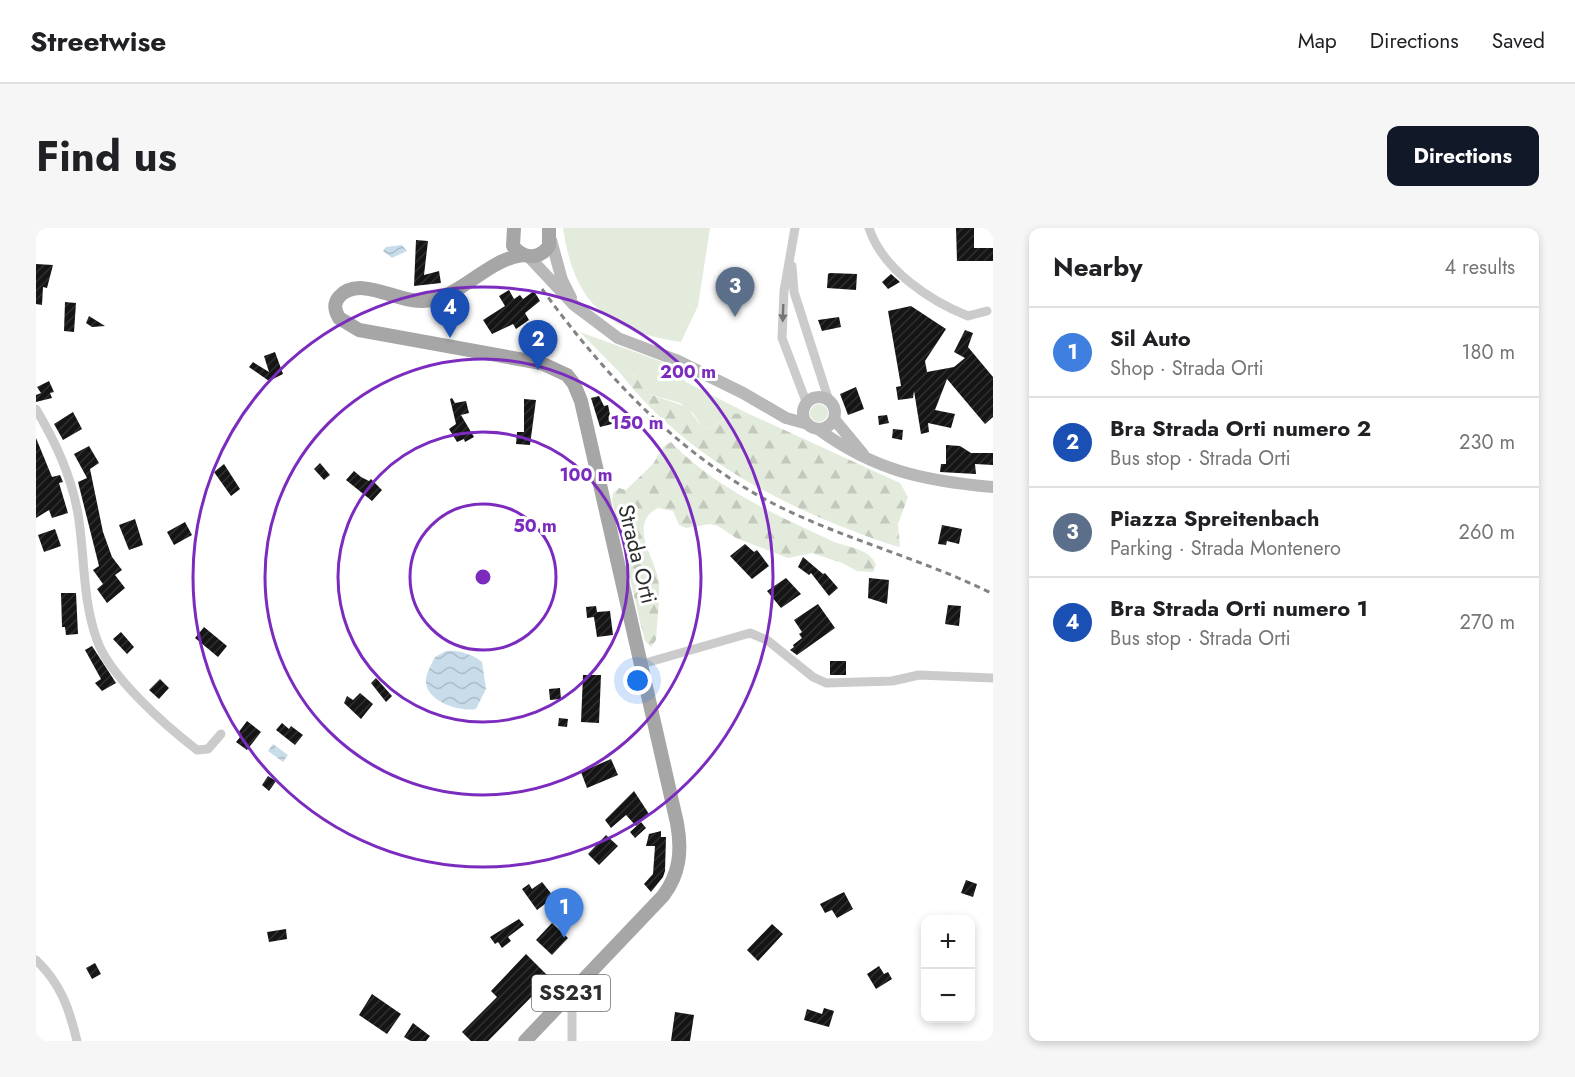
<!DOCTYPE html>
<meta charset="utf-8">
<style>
:root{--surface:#fff;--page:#f6f6f6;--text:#202124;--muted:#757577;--line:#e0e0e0;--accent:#111827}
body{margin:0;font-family:Jost,sans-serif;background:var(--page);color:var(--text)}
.controls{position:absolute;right:18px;bottom:18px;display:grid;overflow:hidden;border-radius:12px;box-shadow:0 3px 9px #0003}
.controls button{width:54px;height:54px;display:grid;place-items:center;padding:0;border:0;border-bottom:2px solid var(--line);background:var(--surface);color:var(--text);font:30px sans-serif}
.you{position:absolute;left:602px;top:453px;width:21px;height:21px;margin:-15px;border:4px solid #fff;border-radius:50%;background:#1a73e8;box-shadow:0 0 0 9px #1a73e833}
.badge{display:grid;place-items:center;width:39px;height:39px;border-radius:50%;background:var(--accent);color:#fff;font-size:20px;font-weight:700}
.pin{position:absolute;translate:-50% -50px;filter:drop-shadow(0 2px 3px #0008)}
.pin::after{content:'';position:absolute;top:32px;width:21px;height:18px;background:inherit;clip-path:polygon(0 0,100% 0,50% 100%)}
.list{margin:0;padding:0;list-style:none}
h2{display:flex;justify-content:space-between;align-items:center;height:78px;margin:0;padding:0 24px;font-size:26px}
h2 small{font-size:20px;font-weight:400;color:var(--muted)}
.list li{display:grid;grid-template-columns:39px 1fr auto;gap:18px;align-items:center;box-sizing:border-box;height:90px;padding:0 24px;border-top:2px solid var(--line)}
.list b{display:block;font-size:22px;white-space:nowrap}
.list p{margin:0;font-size:20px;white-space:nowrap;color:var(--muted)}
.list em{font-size:20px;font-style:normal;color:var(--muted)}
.map{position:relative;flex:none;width:957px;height:813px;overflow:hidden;border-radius:12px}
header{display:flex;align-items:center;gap:36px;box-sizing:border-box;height:84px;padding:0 30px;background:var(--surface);border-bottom:2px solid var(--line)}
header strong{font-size:28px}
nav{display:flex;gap:33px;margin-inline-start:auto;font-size:21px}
.intro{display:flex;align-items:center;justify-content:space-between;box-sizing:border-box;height:144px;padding:0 36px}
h1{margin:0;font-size:42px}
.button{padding:15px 27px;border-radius:12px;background:var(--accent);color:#fff;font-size:21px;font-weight:700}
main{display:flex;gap:36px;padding:0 36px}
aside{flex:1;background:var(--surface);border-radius:12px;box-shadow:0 3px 9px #0003}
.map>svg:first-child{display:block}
.green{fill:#e3ebdc}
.forest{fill:url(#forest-firs)}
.water{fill:url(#water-waves)}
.building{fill:url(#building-hatch)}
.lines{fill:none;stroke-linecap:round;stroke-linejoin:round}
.street{stroke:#cbcbcb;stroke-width:9}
.secondary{stroke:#b8b8b8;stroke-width:12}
.primary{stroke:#a6a6a6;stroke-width:14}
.rail{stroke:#838383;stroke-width:3;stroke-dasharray:6 4.5;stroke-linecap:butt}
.oneway{fill:#757575}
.ring{fill:none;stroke:#7b2cbf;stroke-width:3}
.labels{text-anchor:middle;stroke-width:6;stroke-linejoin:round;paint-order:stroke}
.shield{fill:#fff;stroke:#6d6d6d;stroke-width:1.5}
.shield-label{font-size:21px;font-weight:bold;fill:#2e2e2e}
.street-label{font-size:22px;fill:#2e2e2e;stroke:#fff}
.centre{fill:#7b2cbf;stroke:#fff;stroke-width:3}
.ring-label{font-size:18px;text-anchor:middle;font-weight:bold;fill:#7b2cbf;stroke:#fff;stroke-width:6;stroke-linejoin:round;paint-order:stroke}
</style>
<header>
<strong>Streetwise</strong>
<nav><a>Map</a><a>Directions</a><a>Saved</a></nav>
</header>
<div class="intro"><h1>Find us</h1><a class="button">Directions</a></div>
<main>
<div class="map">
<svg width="957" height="813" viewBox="0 0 957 813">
<defs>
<pattern id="forest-firs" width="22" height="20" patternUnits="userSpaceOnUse" patternTransform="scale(1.5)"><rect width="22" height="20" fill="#e3ebdc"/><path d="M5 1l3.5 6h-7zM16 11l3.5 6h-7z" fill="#c3cabd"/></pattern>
<pattern id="water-waves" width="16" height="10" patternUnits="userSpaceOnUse" patternTransform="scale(1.5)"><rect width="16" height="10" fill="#c8dcea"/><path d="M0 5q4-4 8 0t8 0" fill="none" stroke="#acbdc9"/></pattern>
<pattern id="building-hatch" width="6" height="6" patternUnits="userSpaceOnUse" patternTransform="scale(1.5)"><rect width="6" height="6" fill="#151515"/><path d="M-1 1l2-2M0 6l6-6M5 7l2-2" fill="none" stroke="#2f2f2f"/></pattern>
</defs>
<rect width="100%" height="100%" fill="#fff"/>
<path class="green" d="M527,0H674L662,78L645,114C570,103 538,75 527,0Z
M544,104L632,136L650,154L711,185C695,184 685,192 674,201L666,199L657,185L644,175L613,166C606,151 602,143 585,146Z
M774 185a9 9 0 1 1 18 0a9 9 0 1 1-18 0Z"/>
<path class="forest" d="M593,145L606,150L613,166L651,179L666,199L674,201L694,186L711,185L864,255L872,269L862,296L864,319C843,314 824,305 804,298C721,265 640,217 585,146Z
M635,214C678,259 738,286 794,312C810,320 833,319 840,337L837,344L821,343L806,335L776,325L752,330L700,310L682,298L674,296L650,300L643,297L637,283L622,280C590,296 621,332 623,356C624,374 621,394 620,412L615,419L609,413L605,398L576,272L577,265L583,260L590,262L617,236L628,218Z"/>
<path class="water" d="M366,17L371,23L356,30L347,23L350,19Z
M410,423C424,422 435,426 446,434L450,461L440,481C424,484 392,474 390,455C389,447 395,437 399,429Z
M237,516L252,527L247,534L232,523Z"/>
<path class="building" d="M920,0H938V20H957V33H921Z
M380,12L392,13L388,47L403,43L405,55L378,58Z
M0,36L17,37L11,60L7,59L6,77L0,76Z
M794,45L821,46L820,62L791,60L792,46Z
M855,46L864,54L852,61L846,54Z
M473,62L478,71L484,67L487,71L498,63L504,73L489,85L493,92L480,101L477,96L456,106L447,92L469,78L463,68Z
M29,74L40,75L38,104L28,103Z
M875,78L910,101L889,133L891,144L918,139L929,130L918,124L929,102L937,105L932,119L957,149V189L949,196L911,151L899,182L919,186L915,200L892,195L893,204L885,206L878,163L877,170L862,172L860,159L865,158L852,83Z
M53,88L69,98L56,99L50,95Z
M803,89L805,99L786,103L782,92Z
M239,124L247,146L233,153L213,139L217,134L233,144L228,128Z
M13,153L18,164L14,165L16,170L0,174V167L5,165L1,159Z
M820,159L828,181L812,187L804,166Z
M563,168L568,178L572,177L576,196L564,199L555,170Z
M416,170L419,175L430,173L433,185L425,187L438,209L429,214L428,211L421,214L413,201L420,196L414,171Z
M488,171L500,172L494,217L480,216L481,204H488Z
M37,184L46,201L27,212L18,196Z
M851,187L853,195L843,197L842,188Z
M857,201L867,202L866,212L856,210Z
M0,210L16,249L24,247L27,254L23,255L32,285L16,290L13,282L0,290Z
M910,217L924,218L935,225H957V237L939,236L940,246L904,244L905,236H910Z
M53,218L63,235L54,241L67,304L76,329L86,342L79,347L89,360L71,375L61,361L67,356L57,342L63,338L42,254L51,250L38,226Z
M284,235L294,247L288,252L278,241Z
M188,236L204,261L195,268L178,244Z
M318,243L325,249L333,253L335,251L346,262L336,273L310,252Z
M99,291L107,317L93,322L83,297Z
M149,294L156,307L138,317L131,304Z
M906,297L926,301L923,316L911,313L910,317L902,316Z
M19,301L25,318L8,324L2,307Z
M709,316L718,324L721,322L733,338L716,351L694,328Z
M767,329L787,346L789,345L802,360L793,368L775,345L773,347L762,339Z
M750,350L765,366L745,380L731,363Z
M833,350L853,352L851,376L832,370Z
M25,365H40L42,406L30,407L29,399H26Z
M782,376L799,400L761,427L754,422L758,419L757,417L766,410L763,406L766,404L758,392Z
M912,377L925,378L923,398L909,396Z
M560,378L561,384L574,383L577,407L561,409L558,389L551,390L550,379Z
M168,399L191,418L182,429L159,410Z
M85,404L98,419L91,426L77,411Z
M56,418L80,455L66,463L59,455L65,451L49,422Z
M794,433H810V447H794Z
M547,447H565L563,495L545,494Z
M340,450L356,468L350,474L335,455Z
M124,451L133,460L123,471L113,462Z
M524,460L525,471L514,472L513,461Z
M324,465L337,476L325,491L308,475L311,468L317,472Z
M523,490L532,491L531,499L522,498Z
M211,493L225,504L211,522L200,514L205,508L202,505Z
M246,495L253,501L255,498L267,507L259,517L240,502Z
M575,531L582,547L551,560L545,544Z
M232,548L240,553L233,563L226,557Z
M598,563L613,586L600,598L590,587L575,600L569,592Z
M605,594L610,600L599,610L594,604Z
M625,603V609H630L629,643L627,649L615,664L608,656L617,646L619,618H610L613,606Z
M570,607L582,618L563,637L552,626Z
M930,652L941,656L937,669L925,665Z
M506,654L518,669L501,682L486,661L493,656L496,661Z
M808,664L817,681L801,690L796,682L789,685L784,676Z
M483,691L488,697L472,709L475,713L466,720L462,714L459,716L454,709Z
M516,695L532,710L516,727L500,712Z
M736,696L747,706L722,733L711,722Z
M250,701L251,711L233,714L231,704Z
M490,726L514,750L452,813H435L426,804L461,769L455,763Z
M59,735L65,746L56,751L50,740Z
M843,738L848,746L852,744L856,751L840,761L831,746Z
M336,766L365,786L351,806L323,787Z
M788,780L798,783L793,799L768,792L771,781L786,786Z
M639,784L658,787L654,813H635Z
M377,795L394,808L390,813H375L368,809Z"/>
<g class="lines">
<path class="street" d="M759,0L748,63L746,110L771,176
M833,0C846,41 894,73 932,88L951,83
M756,38L758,64L793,173
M0,181C20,215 35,247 42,286C49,328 46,371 61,412C74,449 130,498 161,522L172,521L185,506
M606,436L714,405L731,412L777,449L790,455L856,453L883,447L957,450
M0,732C25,756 33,780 41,813
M536,813V763"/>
<path class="secondary" d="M515,12L526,52L535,70
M493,29L538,77L582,110L640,132L707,165L750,190L772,196
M767 185a16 16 0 1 1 32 0a16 16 0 1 1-32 0Z
M798,191L827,226
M782,201C839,243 889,253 957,259"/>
<path class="primary" d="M478,0L477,18C487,31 503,32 513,18V0
M487,27C449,32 425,71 387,73C362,75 323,46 303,69C297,76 299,83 303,90L323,102L505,135L531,147L538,156L545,173L641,595C646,622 644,646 627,668L489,813"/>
<path class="rail" d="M506,61C570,149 646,231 746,280C814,313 889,332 957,366"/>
</g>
<defs><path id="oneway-solid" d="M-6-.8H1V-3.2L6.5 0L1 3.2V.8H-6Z" transform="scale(1.5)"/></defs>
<use class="oneway" href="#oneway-solid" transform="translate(747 85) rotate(92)"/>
<g class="ring">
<circle cx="447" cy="349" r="73"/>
<circle cx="447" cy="349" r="145"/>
<circle cx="447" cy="349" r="218"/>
<circle cx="447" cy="349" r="290"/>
</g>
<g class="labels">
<rect class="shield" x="496" y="747" width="78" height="36" rx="4.5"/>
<g class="shield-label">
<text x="535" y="772">SS231</text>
</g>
<g class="street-label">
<text transform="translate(602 326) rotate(76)" y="8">Strada Orti</text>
</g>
</g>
<circle cx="447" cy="349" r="9" class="centre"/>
<g class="ring-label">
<text x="652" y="150">200 m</text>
<text x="601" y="201">150 m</text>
<text x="550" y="253">100 m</text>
<text x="499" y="304">50 m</text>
</g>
</svg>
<div class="controls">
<button>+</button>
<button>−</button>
</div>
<div class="you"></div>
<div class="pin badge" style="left:528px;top:710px;background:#3f7fe0">1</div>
<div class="pin badge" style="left:502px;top:142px;background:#1a4fb4">2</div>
<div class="pin badge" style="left:699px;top:89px;background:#5c6f8a">3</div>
<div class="pin badge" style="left:414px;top:110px;background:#1a4fb4">4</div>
</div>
<aside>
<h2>Nearby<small>4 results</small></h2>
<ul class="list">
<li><span class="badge" style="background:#3f7fe0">1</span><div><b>Sil Auto</b><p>Shop · Strada Orti</p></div><em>180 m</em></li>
<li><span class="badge" style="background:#1a4fb4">2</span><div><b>Bra Strada Orti numero 2</b><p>Bus stop · Strada Orti</p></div><em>230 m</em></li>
<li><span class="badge" style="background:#5c6f8a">3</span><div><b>Piazza Spreitenbach</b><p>Parking · Strada Montenero</p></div><em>260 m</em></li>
<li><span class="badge" style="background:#1a4fb4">4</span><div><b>Bra Strada Orti numero 1</b><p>Bus stop · Strada Orti</p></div><em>270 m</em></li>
</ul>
</aside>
</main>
